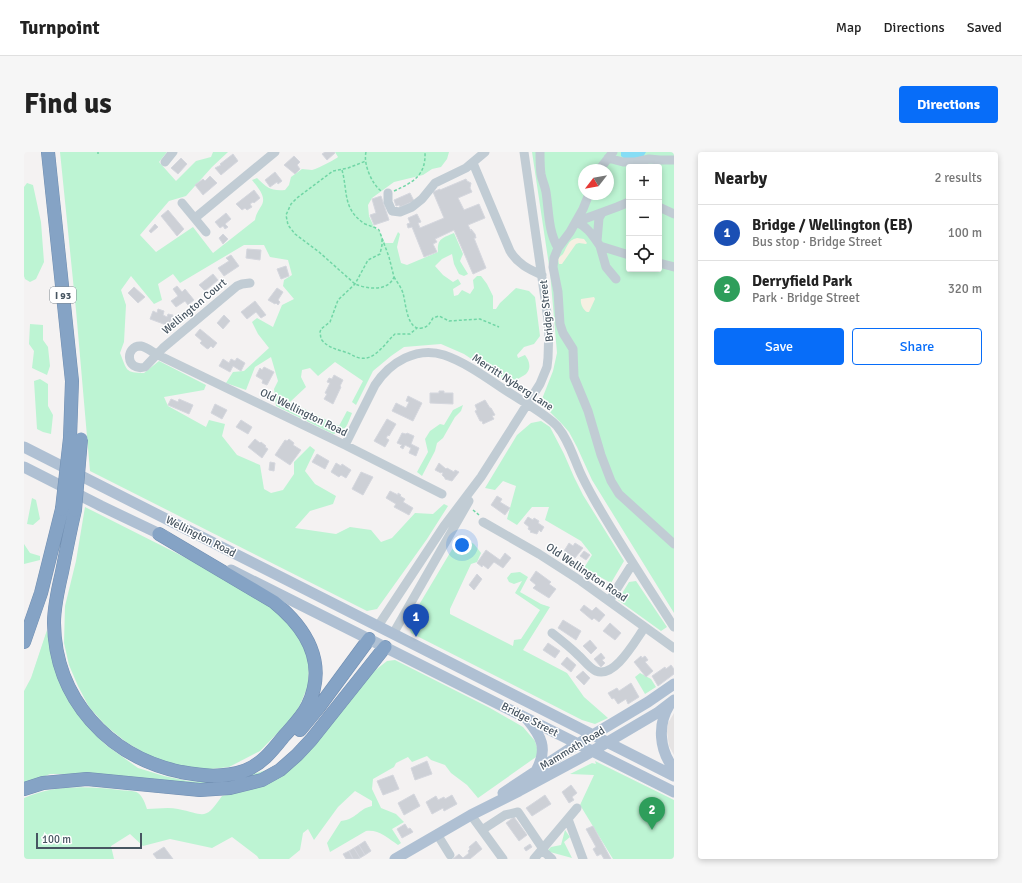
<!DOCTYPE html>
<meta charset="utf-8">
<style>
:root{--surface:#fff;--page:#f6f6f6;--text:#222;--muted:#767676;--line:#e0e0e0;--accent:#076df9}
body{margin:0;font-family:Signika,sans-serif;background:var(--page);color:var(--text)}
.controls{position:absolute;right:12px;top:12px;display:grid;overflow:hidden;border-radius:4px;box-shadow:0 2px 6px #0003}
.controls button{width:36px;height:36px;display:grid;place-items:center;padding:0;border:0;border-bottom:1px solid var(--line);background:var(--surface);color:var(--text);font:20px sans-serif}
.compass{position:absolute;left:554px;top:12px;width:36px;height:36px;border-radius:50%;background:var(--surface);box-shadow:0 2px 6px #0003;rotate:239deg}
.scale{position:absolute;left:12px;bottom:10px;width:106px;box-sizing:border-box;padding-left:4px;border:2px solid #475561;border-top:0;font-size:11px;line-height:14px;white-space:nowrap;color:#475561;-webkit-text-stroke:3px #fff;paint-order:stroke}
.you{position:absolute;left:438px;top:393px;width:14px;height:14px;margin:-10px;border:3px solid #fff;border-radius:50%;background:#1a73e8;box-shadow:0 0 0 6px #1a73e833}
.badge{display:grid;place-items:center;width:26px;height:26px;border-radius:50%;background:var(--accent);color:#fff;font-size:13px;font-weight:700}
.pin{position:absolute;translate:-50% -33px;filter:drop-shadow(0 1px 2px #0008)}
.pin::after{content:'';position:absolute;top:21px;width:14px;height:12px;background:inherit;clip-path:polygon(0 0,100% 0,50% 100%)}
.list{margin:0;padding:0;list-style:none}
h2{display:flex;justify-content:space-between;align-items:center;height:52px;margin:0;padding:0 16px;font-size:17px}
h2 small{font-size:13px;font-weight:400;color:var(--muted)}
.list li{display:grid;grid-template-columns:26px 1fr auto;gap:12px;align-items:center;box-sizing:border-box;height:56px;padding:0 16px;border-top:1px solid var(--line)}
.list b{display:block;font-size:15px;white-space:nowrap}
.list p{margin:0;font-size:13px;white-space:nowrap;color:var(--muted)}
.list em{font-size:13px;font-style:normal;color:var(--muted)}
.actions{display:flex;gap:8px;padding:12px 16px}
.actions a{flex:1;padding:9px 0;border:1px solid var(--accent);border-radius:4px;text-align:center;font-size:14px;color:var(--accent)}
.actions .main{background:var(--accent);color:#fff}
.icon{flex:none;width:22px;height:22px;fill:none;stroke:currentColor;stroke-width:2;stroke-linecap:round;stroke-linejoin:round}
.map{position:relative;flex:none;width:650px;height:707px;overflow:hidden;border-radius:4px}
header{display:flex;align-items:center;gap:24px;box-sizing:border-box;height:56px;padding:0 20px;background:var(--surface);border-bottom:1px solid var(--line)}
header strong{font-size:19px}
nav{display:flex;gap:22px;margin-inline-start:auto;font-size:14px}
.intro{display:flex;align-items:center;justify-content:space-between;box-sizing:border-box;height:96px;padding:0 24px}
h1{margin:0;font-size:28px}
.button{padding:10px 18px;border-radius:4px;background:var(--accent);color:#fff;font-size:14px;font-weight:700}
main{display:flex;gap:24px;padding:0 24px}
aside{flex:1;background:var(--surface);border-radius:4px;box-shadow:0 2px 6px #0003}
.map>svg:first-child{display:block}
.education{fill:#e5e3e3}
.green{fill:#bdf4d3;fill-rule:evenodd}
.sand{fill:#f6f0e2}
.water{fill:#86ddf5}
.building{fill:#cdd0d6;stroke:#d5d7de}
.lines{fill:none;stroke-linecap:round;stroke-linejoin:round}
.highway-casing{stroke:#708eb1;stroke-width:14}
.path{stroke:#71d6a6;stroke-width:1.5;stroke-dasharray:3 2;stroke-linecap:butt}
.minor{stroke:#c1ccd4;stroke-width:9}
.major{stroke:#afc0d3;stroke-width:11}
.highway{stroke:#85a3c5;stroke-width:13}
.highway-bridge-casing{stroke:#708eb1;stroke-width:14;stroke-linecap:butt}
.highway-bridge{stroke:#85a3c5;stroke-width:13}
.labels{text-anchor:middle;stroke-width:3;stroke-linejoin:round;paint-order:stroke}
.shield{fill:#fff;stroke:#7e8890;stroke-width:1}
.shield-label{font-size:10px;font-weight:bold;fill:#475561}
.street-label{font-size:11px;fill:#475561;stroke:#fff}
</style>
<header>
<strong>Turnpoint</strong>
<nav><a>Map</a><a>Directions</a><a>Saved</a></nav>
</header>
<div class="intro"><h1>Find us</h1><a class="button">Directions</a></div>
<main>
<div class="map">
<svg width="650" height="707" viewBox="0 0 650 707">
<rect width="100%" height="100%" fill="#f4f2f2"/>
<path class="education" d="M650,561V603L645,594L643,580L644,571Z"/>
<path class="green" d="M36,0H143L135,10L152,29L172,9L187,5L189,0H204L188,15L162,44L145,49L116,83L132,100L169,75L189,101L231,68C232,63 233,61 236,56C244,46 235,37 228,28L233,26C243,36 247,39 261,38L265,33L267,25L278,17C281,17 285,18 288,18C293,17 310,8 314,5L311,0H425L423,7L417,15L408,17L399,23L370,30L348,46L344,53L345,64L350,75L356,80L361,91H369L374,80L376,82L373,95L377,111L383,113L414,100C413,86 419,86 430,81L439,102L436,109L444,122L440,124L435,122L430,112L428,102L418,107L411,114L419,123L429,130L434,127L437,132L429,137L430,144L434,143L438,138L446,142L450,136L449,128L453,124H457L463,132L469,144V157H472L476,151L492,136L505,139L511,145L516,184L510,192L500,195L493,203L494,206L501,203C505,208 508,216 502,222C500,224 496,225 494,227C491,230 490,232 487,234L478,228L476,220L471,216L464,218L440,202L417,192L380,195L367,204L349,219L332,253L328,250L339,229L311,210L294,224L286,216L278,218L277,225L282,235L266,250L315,274L323,259L328,261C323,273 323,279 309,282L252,254L250,237L254,229L247,205L231,215L222,238L202,231L209,220L220,219L245,196L234,182L228,170L233,166L249,175L258,153L270,147L259,134L260,128L268,123L264,108L246,105L240,93H220L156,131L149,122L134,132L138,148L130,152L107,124L97,138L102,153L100,190L96,201C103,218 101,221 120,221L135,209L182,233L180,238L140,245L144,254L182,275L185,268L201,272L198,284L213,303L236,313L240,337L247,341L259,338L270,322V310L286,294L291,298L281,319L291,332L312,344L309,352L286,359L271,376L312,382L326,375L347,378L357,390L368,386L391,361L409,362L420,352L424,354L403,387L353,457L343,459L66,319L52,158Z
M508,0H650V461L568,328L553,295L545,280L538,272L521,255L518,247L529,219L533,201L526,120ZM605,15H635V117H605ZM560,18H584V42H560Z
M3,31L9,33L17,70L20,110L12,127L6,130L1,127L0,124V35Z
M6,172L19,173V188L24,195L26,214L23,223L8,216L10,199L5,192Z
M16,227L24,232V254L29,263L27,282L19,280L13,277L10,229Z
M439,253L437,259L431,265L419,286L413,291L411,299L398,324L393,320L404,300L401,287L406,279L416,272L420,273L429,258Z
M517,269L526,275L540,302L550,325L559,343L600,409L587,431L560,416L568,403L557,389L521,368L525,355H508L493,373L483,367L492,334L479,329L471,338L461,336L493,283L507,271Z
M8,346L12,348L16,367L9,373L3,372Z
M61,355L174,412L222,440L252,459L272,478L281,494L285,510L284,534L272,562L236,599L205,615L178,618L135,610L102,590L82,574L65,555L54,534L45,513L40,491L41,454L52,409Z
M436,384L450,392L457,401L453,410L447,412L426,457V462L489,494L490,488L497,487L516,458L491,441L498,429L490,432L485,430L483,426L487,421L496,420L504,425L496,440L517,452L526,455L499,498L543,521L560,545L584,566L571,572L558,568L387,481L385,475L386,468Z
M0,392L6,401L16,404V408L0,412Z
M612,429L643,475L637,479L594,448L605,430Z
M23,478L28,505L50,556L59,569L82,593L114,616L140,624L164,629L184,630L213,627L246,617L224,629L194,635L72,622H26L0,633V539L7,526Z
M371,508L466,556L499,575L511,589L514,599L512,605L454,646L443,633L427,621L421,613L407,608L403,604L388,610L384,605L372,611L370,615L349,627L348,637L357,656L372,662L380,670L368,677L377,691L374,693C364,686 354,677 342,679L306,700L303,691L317,669C333,667 334,657 348,654V649L331,639L314,655L290,688L284,677L279,681L276,698L265,707H235L233,704L208,685L188,696L146,687L119,694L106,682L87,694L90,707H0V646C30,633 63,634 95,638C101,639 110,638 114,641C119,645 121,651 123,657C133,657 144,655 154,657C181,662 180,670 198,644L222,639L239,633L349,520L363,509Z
M616,521L627,527L632,535L621,542L611,525Z
M571,609L650,648V707H589L556,653L570,623L546,622L568,611L572,612Z
M541,678L546,685L540,690L548,706L526,700L524,698L527,695L537,693Z"/>
<path class="sand" d="M553,86L560,87L563,91L562,92L555,91L552,92L538,112H535L534,107C535,105 537,104 539,102C543,95 544,88 553,86Z
M570,145L571,147L565,160H563C559,158 556,151 557,147Z"/>
<path class="water" d="M597,0H622L619,5L601,7L597,4Z"/>
<path class="building" d="M301,0H310L311,1L303,8L298,2Z
M209,2L214,9L197,23L191,16L197,13L196,12Z
M270,4L276,10L273,13L276,17L271,22L260,13Z
M157,6L163,12L154,22L147,16Z
M251,20L258,29L254,32L253,30L246,35L241,28Z
M186,24L193,31L179,43L171,33L179,27L181,29Z
M442,27L443,29L447,31L446,36L448,40L434,46L440,58L455,52L461,66L444,73L447,79V77L451,82L452,86H450L462,116L449,122L430,78L411,87L413,90L409,92L413,100L400,105L388,75L384,76L383,72L386,71L384,66L393,62L397,70L394,71L396,76L420,66L409,40L416,37V38Z
M230,38L236,46L230,51L229,50L226,52L228,55L223,58L221,56L218,58L212,52Z
M386,41L390,49L376,55L375,53L372,54L370,48Z
M357,44L365,68L350,73L346,63L352,61L348,47Z
M144,58L160,77L153,84L137,64Z
M202,61L207,67L201,72L204,75L201,77L199,74L196,76L191,70Z
M131,72L134,75L127,81L125,79Z
M199,82L204,87L199,92L195,86Z
M223,97L237,98L236,108L222,106Z
M207,103L215,114L200,124L194,116L205,109L202,106Z
M262,114L265,124L257,127L253,117Z
M189,122L194,128L181,139L175,133Z
M153,134L158,140L161,137L170,148L164,153L161,149L152,155L147,149L154,144L149,137Z
M110,135L121,145L114,151L104,141Z
M253,136L259,140L254,148L256,150L254,153L252,151L251,152L244,148Z
M231,149L242,163L237,166L232,160L223,167L217,160Z
M134,157L140,159L139,163L143,165L144,162L149,163L145,174L126,167L129,159L133,161Z
M200,163L206,169L199,177L193,171Z
M176,177L193,191L189,196L187,194L184,197L182,196L176,191L178,189L171,183Z
M213,206L221,211L217,219L209,214L206,220L195,214L199,207L205,211L207,207L211,209Z
M240,215L250,220L243,233L238,231L239,228L232,224L236,216L238,218Z
M310,223L319,228L316,234L317,235L309,252L300,247L303,242L301,241L306,231L303,230L305,226L308,227Z
M415,239H420V241H429V252L406,251V241H415Z
M384,244L398,251L389,269L368,259L372,251L382,256L385,250L382,249Z
M147,247L154,250L155,247L169,253L165,262L144,253Z
M461,248L466,256H467L471,263L468,264L470,267L459,272L458,269H456L451,259L453,258L451,253Z
M191,252L203,258L198,267L187,261Z
M363,267L372,272L365,284L364,283L362,286L365,288L361,295L350,289Z
M217,268L228,275L224,282L212,275Z
M378,281L382,282L383,281L390,284L387,292L395,296L392,304L385,301L387,296L381,293L379,297L376,295L378,293L373,291Z
M231,287L236,291L237,290L242,294L241,295L244,297L238,306L224,295Z
M265,287L270,291L269,293L277,298L266,313L251,303L261,288L263,289Z
M293,302L305,309L301,317L288,310Z
M246,310L251,311L250,319L245,318Z
M312,311L317,314L318,312L327,318L322,326L317,323L315,325L307,320Z
M415,311L422,317L423,316L430,320L431,318L435,320L428,329L421,327V326L418,323L419,321L418,320L417,321L411,318Z
M337,320L349,325L339,343L328,337Z
M366,339L374,343V341L377,343L376,344L381,347L379,350L389,356L385,363L370,355L372,352L362,346Z
M473,344L478,347L476,350L486,356L481,363L467,353Z
M504,365L509,368L510,366L515,369L514,371L520,375L517,380L515,378L513,382L506,380L507,379L504,377L505,375L500,371Z
M545,391L549,394L551,391L559,396L551,406L540,399Z
M462,398L476,408L481,401L487,406L479,416L470,410L464,417L459,413L458,415L453,411Z
M560,399L566,403L562,408L556,404Z
M512,419L527,430L525,432L532,437L525,446L509,436L512,433L506,428Z
M453,422L458,427L450,438L445,433Z
M560,453L568,459L572,455L581,463L575,470L570,466L568,468L556,458Z
M539,468L557,479L552,488L534,476Z
M586,471L597,481L591,488L579,479Z
M566,488L573,496L567,502L559,494Z
M524,491L536,499L531,506L519,498Z
M577,501L581,506L578,508L581,511L577,515L570,507Z
M617,504L618,506L621,504L624,508L621,510L629,519L622,525L610,510Z
M543,505L552,513L547,520L537,512Z
M647,513L650,517V522L634,534L628,524L641,515L642,517Z
M559,519L566,526L560,533L552,525Z
M607,531L615,545L604,552L602,547L594,552L590,546L588,547L584,541L593,536L595,539Z
M403,609L408,622L391,628L387,616Z
M369,623L375,637L359,643L353,629Z
M547,633L553,641L548,645L550,648L545,651L538,640Z
M390,642L396,654L380,663L374,651Z
M428,643L433,652L420,659L419,656L408,662L402,650L412,644L414,648L420,645L421,647Z
M521,643L527,652L508,664L502,656Z
M490,665L503,683L495,689L482,671Z
M381,672L384,677L386,676L389,680L378,686L373,677Z
M569,674L587,707H580L577,702L573,704L569,697L572,695L562,677Z
M341,689L347,699L341,703L335,693Z
M452,689L458,697L446,707H429L435,702L439,706L445,701L444,699L446,697L445,695Z
M506,692L508,695L502,699L500,696Z
M335,693L341,703L336,706L330,696Z
M140,695L149,707H133L129,702Z
M330,696L336,706L334,707H329L325,699Z
M325,699L329,707H322L319,702Z"/>
<g class="lines">
<g class="highway-casing">
<path id="highway" d="M24,0L48,229L46,286
M51,358C46,379 42,400 38,420C34,437 30,454 30,471C31,547 85,605 157,620C179,624 198,626 220,619C238,612 248,599 260,584C269,574 279,564 284,553C304,511 282,476 250,450L135,382
M0,490L17,441L38,357
M276,578L295,555L345,487
M0,637L19,631L63,627L176,638L206,636L238,628L256,618L273,603L287,588L361,495"/>
</g>
<path class="path" d="M74,0V2
M342,0C339,12 348,32 357,39
M318,18C324,39 318,57 341,72C346,74 351,75 355,78L365,105L370,125C364,140 343,137 331,132L295,100L271,82L264,73L262,63L267,52L273,46L309,19L324,16L342,9
M370,39C390,30 402,23 401,0
M358,87V93L356,102L344,108L331,132L314,148L306,170L297,177L296,180L297,187C303,195 311,197 321,200C326,201 330,205 336,206C351,209 361,191 371,182H386L393,176
M370,125C373,130 377,135 379,141C382,152 383,179 398,176C404,175 406,171 409,166L415,164L425,169L456,167L475,175
M449,358L455,363"/>
<path class="minor" d="M516,0C516,7 516,15 517,22C518,28 521,34 522,40C525,59 524,79 534,96
M584,6L599,10H612L625,7L636,8H650
M141,10L149,0
M449,11L486,99C494,112 504,117 518,123
M575,18L589,0
M364,41V50L368,59L376,60L388,55L398,47L411,31L442,16L461,0
M565,42L559,57L546,80L534,96L530,106L529,115L534,140L536,172L539,181L549,197L550,225L564,259L577,303L587,329L595,342L650,392
M158,51L182,80
M635,55L650,62
M171,66L251,0
M552,70L593,55L605,50
M552,70C563,74 569,84 576,94
M573,89L575,66L578,61
M635,111L650,115
M592,127L582,115L576,94L605,103
M226,131L218,132L213,134L139,196L121,215C101,220 101,193 117,194C122,195 127,199 132,202L321,293L418,342
M321,293L351,233C366,210 393,194 420,203C441,210 463,226 481,238C496,248 521,261 533,274C544,287 549,304 556,320C560,329 565,338 570,347C595,391 623,433 650,475
M459,370L515,402L557,429L650,496
M585,449L609,411
M354,474L420,374L457,325L516,232L523,215L524,206L525,175L500,0
M528,481C537,488 546,495 554,503C560,508 565,516 572,519C591,527 612,487 621,475
M369,482L445,349
M447,663L479,707
M544,667L559,707
M458,678L481,663L494,660L519,697
M413,682L426,703
M518,698L528,707
M510,707L553,656"/>
<path class="major" d="M0,295L650,624
M0,315L77,354L142,385
M207,418C354,493 503,565 650,640
M646,552C633,572 635,598 650,617
M503,567C517,584 524,596 513,617
M479,641L547,596L624,550L650,532
M371,707L447,663L495,639L560,604L633,561L650,548"/>
<use href="#highway" class="highway"/>
<g class="highway-bridge-casing">
<path id="highway-bridge" d="M38,357L46,286
M51,358L57,287"/>
</g>
<use href="#highway-bridge" class="highway-bridge"/>
</g>
<g class="labels">
<rect class="shield" x="26" y="135" width="26" height="16" rx="3"/>
<g class="shield-label">
<text x="39" y="147">I 93</text>
</g>
<g class="street-label">
<text transform="translate(170 154) rotate(-40)" y="4">Wellington Court</text>
<text transform="translate(522 159) rotate(-96)" y="4">Bridge Street</text>
<text transform="translate(489 230) rotate(33)" y="4">Merritt Nyberg Lane</text>
<text transform="translate(280 260) rotate(26)" y="4">Old Wellington Road</text>
<text transform="translate(177 384) rotate(27)" y="4">Wellington Road</text>
<text transform="translate(563 420) rotate(34)" y="4">Old Wellington Road</text>
<text transform="translate(506 567) rotate(27)" y="4">Bridge Street</text>
<text transform="translate(548 596) rotate(-31)" y="4">Mammoth Road</text>
</g>
</g>
</svg>
<div class="controls">
<button>+</button>
<button>−</button>
<button><svg class="icon" aria-label="locate" viewBox="0 0 24 24"><circle cx="12" cy="12" r="6"/><path d="M12 2v4M12 18v4M2 12h4M18 12h4"/></svg></button>
</div>
<svg class="compass" viewBox="-18 -18 36 36"><path d="M0-13l5 13h-10z" fill="#e53935"/><path d="M0 13l5-13h-10z" fill="#767676"/></svg>
<div class="scale">100 m</div>
<div class="you"></div>
<div class="pin badge" style="left:392px;top:485px;background:#1a4fb4">1</div>
<div class="pin badge" style="left:628px;top:678px;background:#2e9e5b">2</div>
</div>
<aside>
<h2>Nearby<small>2 results</small></h2>
<ul class="list">
<li><span class="badge" style="background:#1a4fb4">1</span><div><b>Bridge / Wellington (EB)</b><p>Bus stop · Bridge Street</p></div><em>100 m</em></li>
<li><span class="badge" style="background:#2e9e5b">2</span><div><b>Derryfield Park</b><p>Park · Bridge Street</p></div><em>320 m</em></li>
</ul>
<div class="actions"><a class="main">Save</a><a>Share</a></div>
</aside>
</main>
